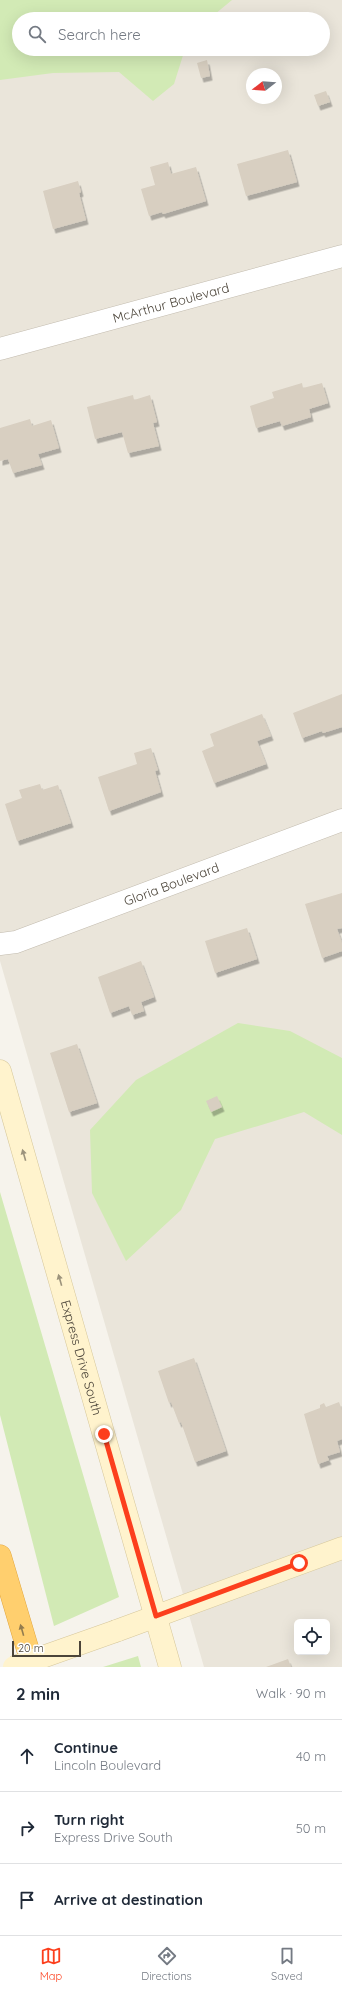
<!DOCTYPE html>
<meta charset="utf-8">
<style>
:root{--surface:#fff;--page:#f6f6f7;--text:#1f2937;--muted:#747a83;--line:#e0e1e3;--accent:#fc3f1d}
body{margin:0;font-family:Quicksand,sans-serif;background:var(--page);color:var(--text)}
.controls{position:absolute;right:12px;bottom:12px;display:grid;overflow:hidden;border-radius:6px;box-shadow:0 4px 16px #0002}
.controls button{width:36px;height:36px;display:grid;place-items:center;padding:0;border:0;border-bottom:1px solid var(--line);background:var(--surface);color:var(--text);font:20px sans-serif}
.compass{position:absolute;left:246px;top:68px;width:36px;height:36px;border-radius:50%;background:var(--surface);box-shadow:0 4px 16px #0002;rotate:253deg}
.scale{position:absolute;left:12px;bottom:10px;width:69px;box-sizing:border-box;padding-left:4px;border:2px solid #4b4439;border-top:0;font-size:11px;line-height:14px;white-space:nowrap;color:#4b4439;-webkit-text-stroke:3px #fff;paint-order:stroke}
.stop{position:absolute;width:12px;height:12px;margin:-9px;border:3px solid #fc3f1d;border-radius:50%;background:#fff}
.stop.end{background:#fc3f1d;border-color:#fff;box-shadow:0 1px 4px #0008}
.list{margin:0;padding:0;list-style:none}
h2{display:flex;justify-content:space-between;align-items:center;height:52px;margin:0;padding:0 16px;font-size:17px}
h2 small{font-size:13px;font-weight:400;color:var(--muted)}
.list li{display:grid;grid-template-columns:26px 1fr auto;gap:12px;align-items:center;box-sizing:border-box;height:72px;padding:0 16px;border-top:1px solid var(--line)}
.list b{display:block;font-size:15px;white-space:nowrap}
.list p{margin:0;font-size:13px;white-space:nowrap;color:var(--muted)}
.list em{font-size:13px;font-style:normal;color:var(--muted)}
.icon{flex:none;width:22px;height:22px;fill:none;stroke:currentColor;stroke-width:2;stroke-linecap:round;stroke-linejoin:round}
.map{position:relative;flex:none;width:342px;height:1667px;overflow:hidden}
.search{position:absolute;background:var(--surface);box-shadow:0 4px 16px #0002;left:12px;right:12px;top:12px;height:44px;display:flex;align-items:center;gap:10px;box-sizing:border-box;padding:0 14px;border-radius:22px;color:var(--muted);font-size:15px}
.sheet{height:268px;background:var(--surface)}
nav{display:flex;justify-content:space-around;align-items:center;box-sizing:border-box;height:56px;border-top:1px solid var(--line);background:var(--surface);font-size:11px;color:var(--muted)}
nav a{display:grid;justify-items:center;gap:2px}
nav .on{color:var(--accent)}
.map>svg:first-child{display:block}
.residential{fill:#eae5da;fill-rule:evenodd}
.green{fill:#d2eab5}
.building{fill:#d8cfc1;filter:url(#shadow)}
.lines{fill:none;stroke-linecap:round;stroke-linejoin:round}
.street-casing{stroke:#c2bbae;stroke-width:23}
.secondary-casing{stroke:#d6c79b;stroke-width:23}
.highway-casing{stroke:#e0a43c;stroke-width:23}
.street{stroke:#fff;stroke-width:22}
.secondary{stroke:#fff3cd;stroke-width:22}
.highway{stroke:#ffcf6e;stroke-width:22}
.secondary-bridge-casing{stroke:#d6c79b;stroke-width:23;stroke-linecap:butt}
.secondary-bridge{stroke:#fff3cd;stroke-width:22}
.oneway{fill:#9c937c}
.oneway2{fill:#937c4e}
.route{stroke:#fc3f1d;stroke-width:5}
.labels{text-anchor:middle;stroke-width:3;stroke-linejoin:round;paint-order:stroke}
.street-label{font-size:13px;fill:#4b4439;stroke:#fff}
</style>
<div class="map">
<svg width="342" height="1667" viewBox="0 0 342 1667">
<defs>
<filter id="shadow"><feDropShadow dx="2.5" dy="4.5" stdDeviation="0" flood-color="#0004"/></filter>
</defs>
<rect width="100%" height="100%" fill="#f6f3ec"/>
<path class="residential" d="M0,0H342V1667H204L0,961ZM19,19H323V49H19ZM252,74H276V98H252ZM297,1622H327V1652H297Z"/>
<path class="green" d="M0,0H232L209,19H19V49H185L174,84L153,101L119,72L53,73L0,80Z
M238,1023L290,1031L342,1058V1135L304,1112L215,1139L181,1210L126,1261L92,1193L90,1130L136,1080Z
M0,1192L119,1597L54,1626L0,1415Z
M138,1656L141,1667H103Z"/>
<path class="building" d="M207,60L210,76L201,78L197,63Z
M326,91L330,102L318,106L314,95Z
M288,150L297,182L246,196L237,164Z
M168,162L171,174L196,167L206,201L163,214L162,212L149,216L141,189L155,185L150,167Z
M78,181L81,192L79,193L86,220L53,229L43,191Z
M302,383L303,388L322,383L328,403L309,409L311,417L282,426L280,421L256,428L250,406L274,398L272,392Z
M133,395L134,400L150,395L157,422L153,423L159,446L128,453L122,432L95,439L87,407Z
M30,419L32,426L51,420L59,448L38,454L42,465L13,473L8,459L0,461V428Z
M342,694V727L323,733L322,731L302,738L293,713Z
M262,714L271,736L257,741L266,764L214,783L202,751L214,746L210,734Z
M151,748L158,770L155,771L161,792L109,811L98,777L137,764L134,753Z
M40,784L42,790L58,785L71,823L17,841L5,804L22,798L19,790Z
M342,893V928L337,929L342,943V951L322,958L305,904Z
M247,928L257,959L215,973L205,941Z
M141,961L154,997L141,1002L144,1011L132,1015L129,1006L110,1013L98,977Z
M77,1044L97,1103L69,1112L50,1053Z
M217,1096L222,1107L211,1112L206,1101Z
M194,1358L226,1451L195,1462L181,1422L179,1423L171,1402L169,1403L158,1371Z
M339,1402L342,1410V1439L337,1441L340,1452L327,1456L329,1460L318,1464L304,1414L320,1408V1405L324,1403L326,1407Z
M288,1659L291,1667H266Z"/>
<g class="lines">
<g class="street-casing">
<g id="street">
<path id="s1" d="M0,349L342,256"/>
<path id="s2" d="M0,944L16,942L342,820"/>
</g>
</g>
<g class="secondary-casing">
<g id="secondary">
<path id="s3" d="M0,1071L170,1667"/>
<path d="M116,1631L342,1548"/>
</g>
</g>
<g class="highway-casing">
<path id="highway" d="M0,1556L33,1667"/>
</g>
<use href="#street" class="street"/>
<use href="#secondary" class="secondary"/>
<use href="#highway" class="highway"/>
<g class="secondary-bridge-casing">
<path id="secondary-bridge" d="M14,1667L116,1631"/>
</g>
<use href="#secondary-bridge" class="secondary-bridge"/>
</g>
<defs><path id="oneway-solid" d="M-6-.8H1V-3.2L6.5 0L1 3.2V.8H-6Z"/></defs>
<g class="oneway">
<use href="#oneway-solid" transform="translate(24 1155) rotate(-106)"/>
<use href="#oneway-solid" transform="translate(60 1280) rotate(-106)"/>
</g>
<use class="oneway2" href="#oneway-solid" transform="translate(22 1630) rotate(-106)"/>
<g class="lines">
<path class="route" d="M104,1434L156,1616L299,1563"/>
</g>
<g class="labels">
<g class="street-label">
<text dy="5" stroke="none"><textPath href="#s1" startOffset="177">McArthur Boulevard</textPath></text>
<text dy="5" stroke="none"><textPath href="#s2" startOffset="182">Gloria Boulevard</textPath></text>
<text dy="5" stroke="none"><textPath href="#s3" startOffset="298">Express Drive South</textPath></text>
</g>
</g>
</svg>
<div class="controls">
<button><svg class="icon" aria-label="locate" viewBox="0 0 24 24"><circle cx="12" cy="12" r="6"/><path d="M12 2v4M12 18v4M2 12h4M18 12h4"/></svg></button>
</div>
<svg class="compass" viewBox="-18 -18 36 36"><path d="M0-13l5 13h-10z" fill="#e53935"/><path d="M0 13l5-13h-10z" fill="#747a83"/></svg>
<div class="scale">20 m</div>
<div class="stop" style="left:299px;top:1563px"></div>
<div class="stop end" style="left:104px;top:1434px"></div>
<div class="search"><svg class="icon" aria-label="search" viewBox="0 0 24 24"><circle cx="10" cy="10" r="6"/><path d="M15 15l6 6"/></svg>Search here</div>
</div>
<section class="sheet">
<h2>2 min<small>Walk · 90 m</small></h2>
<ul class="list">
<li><svg class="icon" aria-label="ahead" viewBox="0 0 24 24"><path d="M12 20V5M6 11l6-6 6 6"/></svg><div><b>Continue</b><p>Lincoln Boulevard</p></div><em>40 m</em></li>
<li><svg class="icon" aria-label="right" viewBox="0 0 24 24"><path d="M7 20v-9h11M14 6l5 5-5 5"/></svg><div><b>Turn right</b><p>Express Drive South</p></div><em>50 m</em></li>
<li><svg class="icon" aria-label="arrive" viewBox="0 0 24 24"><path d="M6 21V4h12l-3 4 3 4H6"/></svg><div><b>Arrive at destination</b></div></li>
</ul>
</section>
<nav>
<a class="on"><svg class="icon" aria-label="map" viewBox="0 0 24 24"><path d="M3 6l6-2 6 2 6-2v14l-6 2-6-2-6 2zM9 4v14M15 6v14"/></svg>Map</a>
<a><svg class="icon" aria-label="directions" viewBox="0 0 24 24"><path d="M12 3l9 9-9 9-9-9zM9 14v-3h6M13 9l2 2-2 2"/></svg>Directions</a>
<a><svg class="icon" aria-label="saved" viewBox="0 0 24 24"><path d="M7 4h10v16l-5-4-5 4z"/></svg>Saved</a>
</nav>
